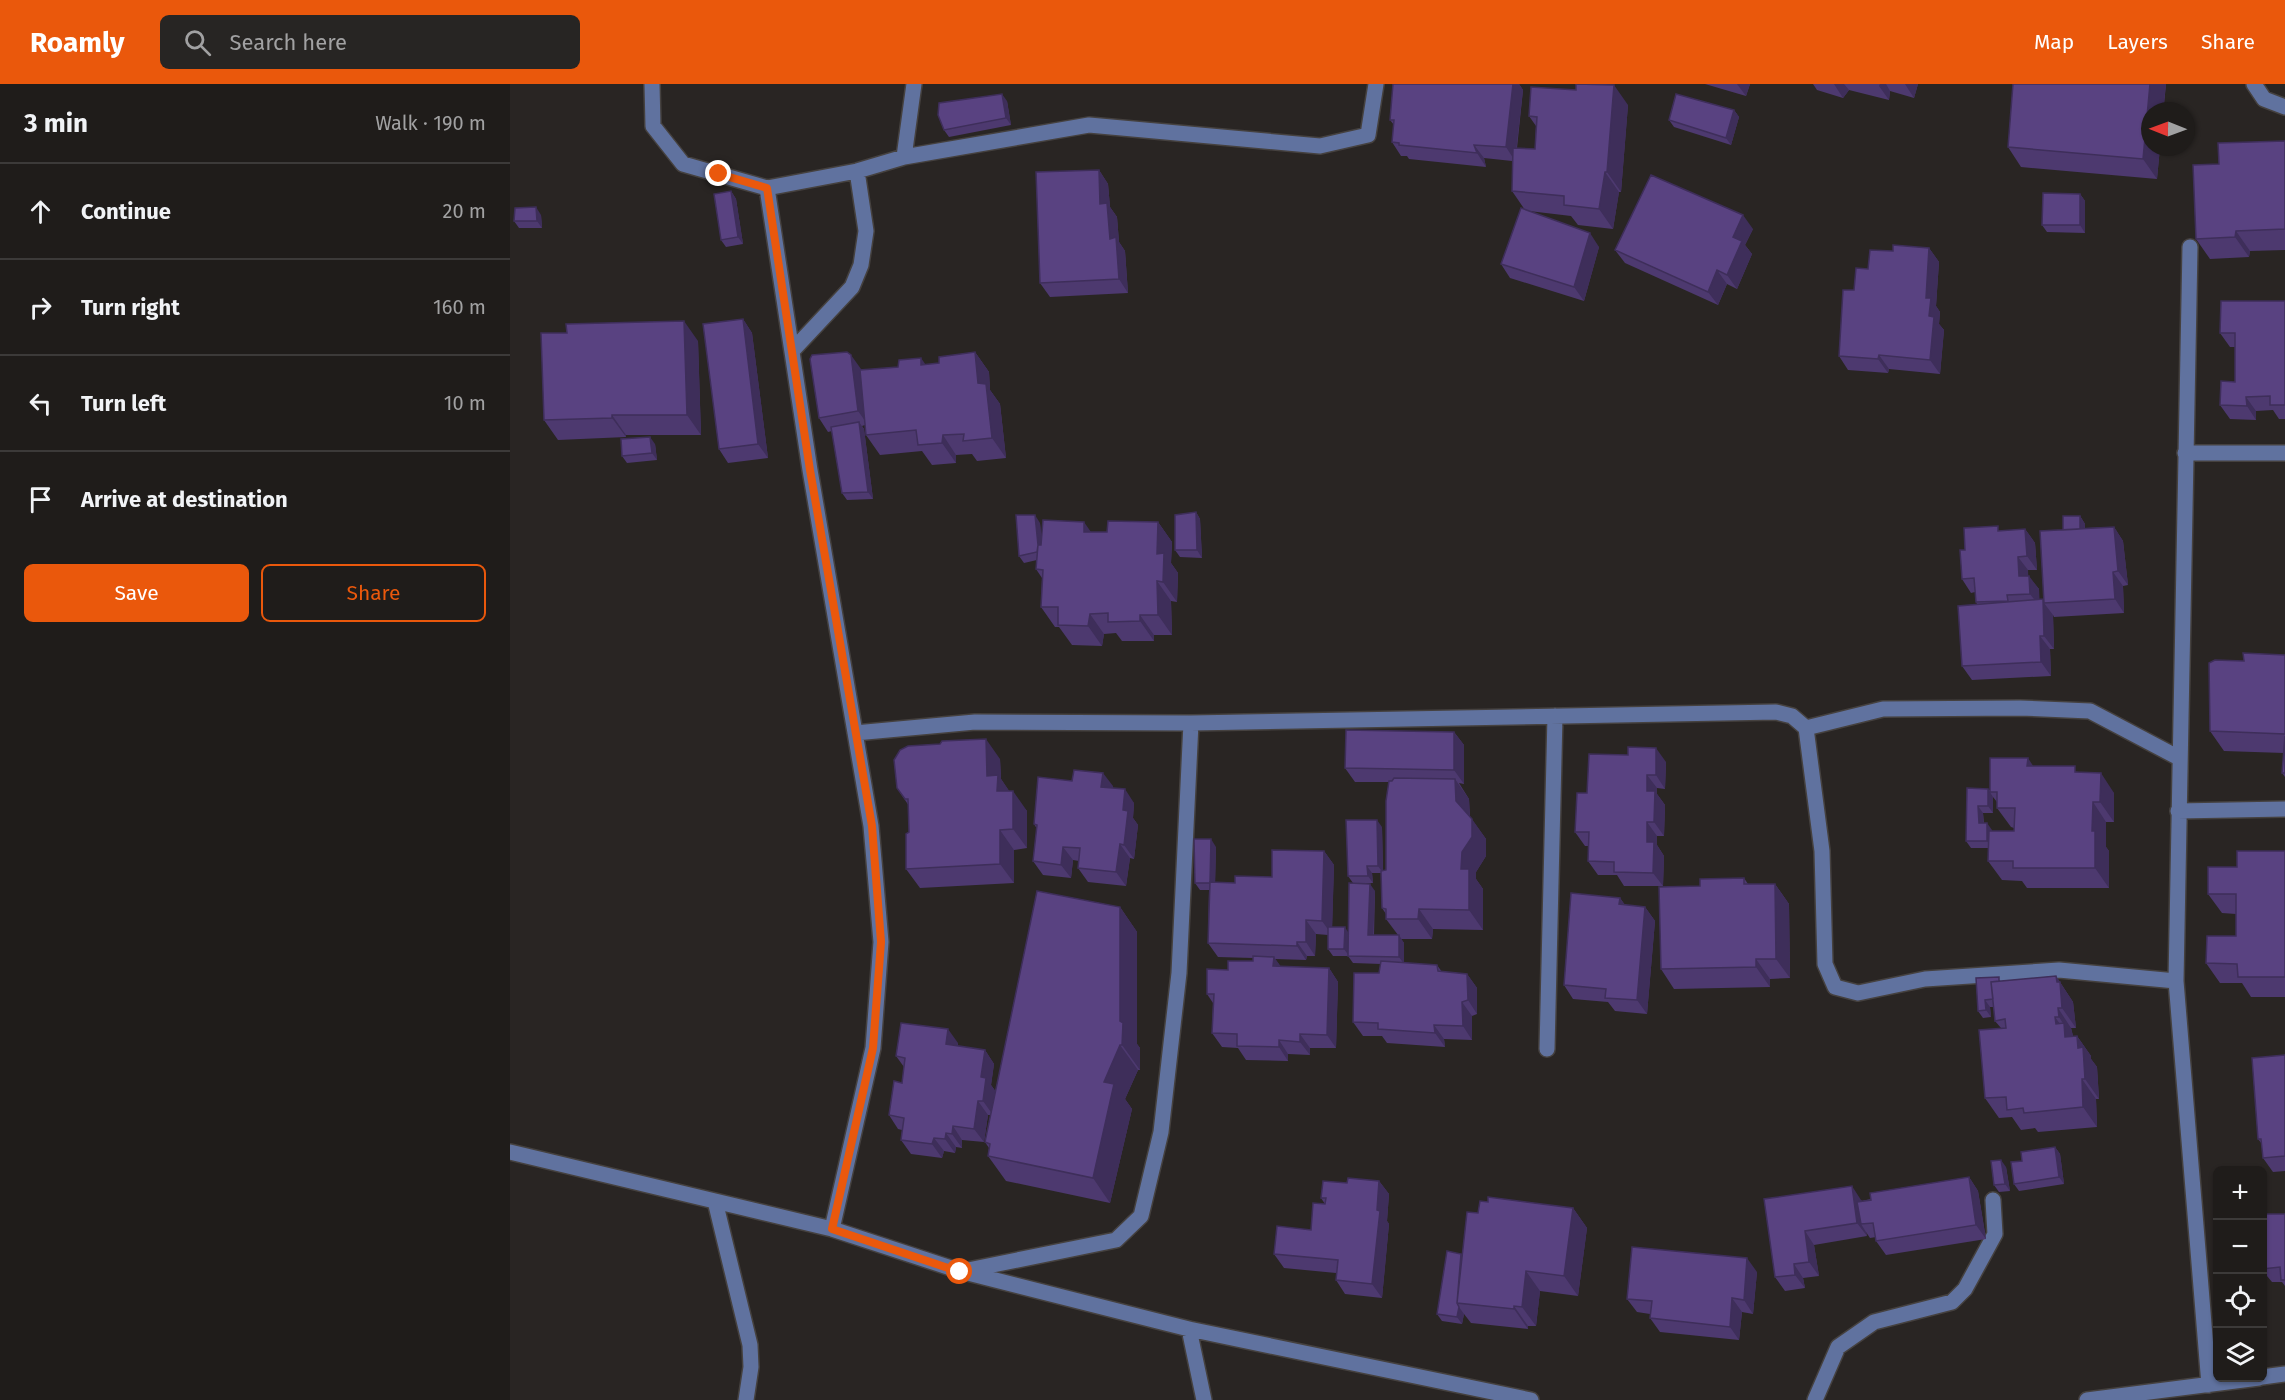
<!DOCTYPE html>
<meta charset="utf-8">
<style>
:root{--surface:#1f1c1a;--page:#272523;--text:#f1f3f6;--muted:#a1a1a2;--line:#3c3a39;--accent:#ea580c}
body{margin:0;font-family:"Fira Sans",sans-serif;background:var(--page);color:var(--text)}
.controls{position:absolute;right:18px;bottom:18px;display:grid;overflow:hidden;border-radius:9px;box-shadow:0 2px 4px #0004}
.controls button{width:54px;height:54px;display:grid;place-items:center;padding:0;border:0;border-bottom:2px solid var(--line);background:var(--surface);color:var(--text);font:30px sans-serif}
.compass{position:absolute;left:1631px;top:18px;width:54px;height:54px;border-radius:50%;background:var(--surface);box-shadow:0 2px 4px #0004;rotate:271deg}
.stop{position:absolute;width:18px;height:18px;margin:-14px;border:4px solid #ea580c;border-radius:50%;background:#fff}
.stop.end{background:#ea580c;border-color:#fff;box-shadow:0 2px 6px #0008}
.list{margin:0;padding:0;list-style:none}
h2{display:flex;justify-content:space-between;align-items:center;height:78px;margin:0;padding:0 24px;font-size:26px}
h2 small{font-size:20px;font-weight:400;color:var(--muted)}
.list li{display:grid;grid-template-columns:39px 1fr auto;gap:18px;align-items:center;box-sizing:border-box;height:96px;padding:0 24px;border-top:2px solid var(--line)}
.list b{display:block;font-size:22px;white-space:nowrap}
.list em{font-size:20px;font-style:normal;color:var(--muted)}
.actions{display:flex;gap:12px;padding:18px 24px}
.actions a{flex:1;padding:14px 0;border:2px solid var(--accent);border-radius:9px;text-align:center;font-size:21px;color:var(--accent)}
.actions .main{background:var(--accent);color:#fff}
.icon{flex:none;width:33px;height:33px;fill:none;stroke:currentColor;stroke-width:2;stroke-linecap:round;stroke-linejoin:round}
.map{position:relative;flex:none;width:1775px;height:1316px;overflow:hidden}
header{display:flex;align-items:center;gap:36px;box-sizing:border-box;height:84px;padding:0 30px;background:var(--accent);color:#fff}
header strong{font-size:28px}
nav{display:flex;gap:33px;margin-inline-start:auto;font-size:21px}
.search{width:420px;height:54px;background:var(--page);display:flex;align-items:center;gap:15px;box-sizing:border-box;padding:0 21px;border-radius:9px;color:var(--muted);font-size:22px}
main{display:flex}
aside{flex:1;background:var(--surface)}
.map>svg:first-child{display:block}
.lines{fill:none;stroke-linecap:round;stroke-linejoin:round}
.minor-casing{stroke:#45413f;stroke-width:18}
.minor{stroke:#60729f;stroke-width:15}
.wall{fill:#4d396f;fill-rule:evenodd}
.shaded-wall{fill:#3e2e5a}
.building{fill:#594281;stroke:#3e2e5a;stroke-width:1.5}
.route{stroke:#ea580c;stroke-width:8}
</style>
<header>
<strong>Roamly</strong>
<div class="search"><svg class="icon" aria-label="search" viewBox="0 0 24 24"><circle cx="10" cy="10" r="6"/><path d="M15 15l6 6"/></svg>Search here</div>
<nav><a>Map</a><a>Layers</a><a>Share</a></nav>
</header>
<main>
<aside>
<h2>3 min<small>Walk · 190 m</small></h2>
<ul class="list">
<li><svg class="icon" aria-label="ahead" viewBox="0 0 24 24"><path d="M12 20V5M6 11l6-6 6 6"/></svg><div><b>Continue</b></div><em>20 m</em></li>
<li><svg class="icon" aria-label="right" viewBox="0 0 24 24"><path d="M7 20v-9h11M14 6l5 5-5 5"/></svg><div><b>Turn right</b></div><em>160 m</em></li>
<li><svg class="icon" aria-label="left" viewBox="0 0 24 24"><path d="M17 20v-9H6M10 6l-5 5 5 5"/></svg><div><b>Turn left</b></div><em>10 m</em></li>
<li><svg class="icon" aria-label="arrive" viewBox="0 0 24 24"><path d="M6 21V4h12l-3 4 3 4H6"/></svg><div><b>Arrive at destination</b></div></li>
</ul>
<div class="actions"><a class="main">Save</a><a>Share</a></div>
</aside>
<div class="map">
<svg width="1775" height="1316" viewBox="0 0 1775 1316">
<rect width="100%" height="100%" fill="#292523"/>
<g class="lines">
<g class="minor-casing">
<path id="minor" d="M142,0L143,42L173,80L257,104
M1744,0L1754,15L1775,23
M394,73L404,0
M1680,163L1666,897L1699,1301
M282,267L342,203L351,181L356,147L347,87
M1675,369H1775
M1296,644L1373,625L1510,624L1580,627L1669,674
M345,649L465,638L681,639L1266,628L1282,632L1296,644L1312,767L1315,880L1325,903L1348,909L1415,895L1549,886L1666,897
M1668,727L1775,725
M1037,965L1045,632
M0,1068L322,1145L450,1187L679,1245L1021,1316
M205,1117L240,1261L241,1283L236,1316
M322,1145L363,964L371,858L361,742L300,386L257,104L347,87L394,73L579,41L810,62L858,51L866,0
M453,1187L606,1156L631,1132L651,1048L669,889L681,639
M679,1245L694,1316
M1752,1293L1775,1290
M1305,1316L1328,1263L1364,1238L1442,1218L1455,1205L1485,1150L1483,1116
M1577,1316L1749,1294"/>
</g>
<use href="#minor" class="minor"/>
</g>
<path class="wall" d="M883,0H1009L1013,6L1007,64L1025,65L1026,42L1019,32L1118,21L1111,108H1109L1103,145L1068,141L1061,132L1019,127L1089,163L1074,217L1000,194L991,180L1015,126L1002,107V77L974,74L976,83L899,75L897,72H891L882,58L884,41L880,36Z
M1195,0H1240L1236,12Z
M1303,0H1408L1404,14L1380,7L1379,16L1339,6L1333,14L1307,6Z
M1656,0L1647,95L1511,83L1498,63Z
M497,17L501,41L439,53L434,46Z
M1224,26L1229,33L1221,61L1164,43L1159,36Z
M1775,57V166L1740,167L1739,173L1700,175L1686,155L1709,80Z
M589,86L598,100L600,123L607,133L609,158L615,167L618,209L540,213L530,199Z
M221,107L226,115L233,160L216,163L211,156Z
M1570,110L1575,117V149L1537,148L1532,141Z
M31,131L32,144H9L4,137Z
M1243,145L1235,161L1242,170L1227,205L1217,200L1208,221L1115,179L1105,166Z
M1419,164L1429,178L1426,222L1430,228L1429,240L1434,246L1430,290L1379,285L1378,289L1338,286L1329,272L1344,206L1358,185L1383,167Z
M1775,217V335H1769L1763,326L1746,327V336L1720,335L1710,321L1725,298V263H1720L1710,249Z
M233,235L242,249L258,374L218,379L209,365Z
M188,257L191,351H116V353L48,356L34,336Z
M465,268L479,288L480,306L490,320L496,374L467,377L462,370L446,371V379L422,381L412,367L370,371L356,351L355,341L352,342L354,345L363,415L337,416L332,409L322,347L318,348L309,334L416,281L429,279Z
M145,360L147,376L117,379L112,372Z
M686,428L690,435L692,474L670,473L665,466Z
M1570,432L1575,440V444L1604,443L1613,457L1618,501L1613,502L1614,529L1544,533L1543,531L1544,565H1540L1541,592L1462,596L1452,582L1467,520L1466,518L1465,508L1461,509L1452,495L1455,466L1491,447L1515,445L1525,459L1527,486H1518V492L1529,505V515L1534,517L1553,446Z
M648,438L662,458L661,479L668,489L667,518L661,517L662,551H644V557H612L606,549L594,550L592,562L562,561L549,543H545L531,523L532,494L526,485L527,476L514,479L509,472L530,439L531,455L581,448H597Z
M1775,571V693L1772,689L1774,669L1714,667L1700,647L1734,577Z
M944,648L954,661V700L949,699L959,715L960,733L976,755V772L966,788V795L973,805V846L923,845L922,855H891L894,859V879L927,881L932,888L957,890L967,904V930L962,932V956L934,955L935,963L877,959L872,952H853L843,938L869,889L871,880L843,879L838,872H823L818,865V851L806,850L805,872H797L796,876L765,875L771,883L819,884L828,898L826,964H800V971L778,970V977L736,976L728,964L712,963L702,949L703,919L697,910L718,886L743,877V874L708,873L698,859L699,806H690L685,799L706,763L705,798L725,799L762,793L814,767L824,781L822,843L838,848L843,799L838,792L872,743L873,786H876L879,698H845L835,684ZM862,789H871L872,824L876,830V835L888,851H864L865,807L845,799H863Z
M1118,671L1156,678L1155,705L1147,704V710L1155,721L1154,752H1147V761L1154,772L1153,802H1114L1107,791H1088L1078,777L1079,762H1075L1065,748L1077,709Z
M490,675L491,695L499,707L517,727V764L504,766V799L410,804L396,785L399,748V722L387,704Z
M1523,682L1569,688L1604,709V738H1596V763L1599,767V804H1517L1512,797L1492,796L1478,777L1479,764H1461L1456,757L1457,704L1480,706ZM1483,713L1487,718V724L1501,743L1504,744V747H1482L1474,739L1473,729H1483Z
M603,702V704L624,719L623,734L628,741L624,775L620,774L616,802L578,798L568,784L569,777L563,776L561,794L533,791L523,777L527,745L524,740Z
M1775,767V913H1741L1732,899H1710L1696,879L1726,852V830L1712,829L1698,810L1727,783Z
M1234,794L1238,800H1265L1279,820L1280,894L1260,895V903L1164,905L1151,885L1190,802Z
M1110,814L1115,821L1135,823L1145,837L1137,930L1105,927L1098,918L1063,915L1054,901Z
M610,823L627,848V960L630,964V986H628L615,1015L622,1025L600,1119L496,1097L478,1072L479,1064L475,1058L481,1031H478L474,1058L452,1056V1064L446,1063L445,1069L434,1067L432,1074L401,1070L391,1056L392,1046L388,1045L379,1031L392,999L394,983L386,972L448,959V962L475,966L484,980L481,1001L486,1008Z
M1546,892L1563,918L1566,944H1561L1563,952H1567L1581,972V975L1587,983L1589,1015H1586L1587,1043L1528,1048L1525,1044L1511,1046L1502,1033L1489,1034L1475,1014L1491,944L1485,937L1484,923H1480L1481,933L1473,934L1468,927L1466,894L1492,897Z
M1775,971V1087L1763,1088L1753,1074L1752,1060L1748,1055Z
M1545,1063L1550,1070L1554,1100L1509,1107L1504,1100L1512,1077Z
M1496,1083L1500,1107L1489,1108L1484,1101Z
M1459,1093L1468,1107L1476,1155L1376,1171L1366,1157V1153L1360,1154L1356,1148L1357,1152L1304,1161L1309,1192L1293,1194L1295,1204L1275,1207L1265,1193L1254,1115L1351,1116L1352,1117Z
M869,1097L879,1110L877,1137L879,1140L872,1214L835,1210L826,1196V1189L774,1184L764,1170L801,1146L815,1120L811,1114L837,1099Z
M1063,1124L1077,1144L1068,1212L1030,1207L1026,1242H1018V1245L961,1239L954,1230L952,1240L932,1237L927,1230L952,1171L968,1129Z
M1752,1127L1755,1130H1775V1202L1772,1198H1762L1752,1186Z
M1247,1188L1243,1230L1232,1228L1229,1256L1150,1248L1140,1234V1230L1127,1228L1117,1215Z"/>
<path class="shaded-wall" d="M1003,0H1009L1013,6L1005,77L996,63Z
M1227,0H1240L1236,12Z
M1324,0H1334L1339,6L1333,14Z
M1370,0H1376L1380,7L1379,16L1369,2Z
M1395,0H1408L1404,14Z
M1640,0H1656L1653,27H1640V63H1650L1647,95L1633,75Z
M1104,1L1118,21L1111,108L1097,88Z
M492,10L497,17L501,41L496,34Z
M1224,26L1229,33L1221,61L1216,54Z
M964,61L974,74L976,83L967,69Z
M589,86L598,100L600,123L607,133L609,158L615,167L618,209L609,195L600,155L590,120Z
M1095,88L1109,108L1103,145L1089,125Z
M221,107L226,115L233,160L228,153Z
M1570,110L1575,117V149L1570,141Z
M26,123L31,131L32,144L27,137Z
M1233,131L1243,145L1235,161L1242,170L1227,205L1217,191L1223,153Z
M1726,147L1740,167L1739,173L1725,153Z
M1080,149L1089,163L1074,217L1064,203Z
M1419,164L1429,178L1426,222L1430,228L1429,240L1434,246L1430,290L1420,276L1419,232L1416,214Z
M1207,186L1217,200L1208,221L1198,208Z
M233,235L242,249L258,374L248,360Z
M174,237L188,257L191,351L177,331Z
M465,268L479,288L480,306L490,320L496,374L482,354L468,299Z
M341,271L351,285L358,341L348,327Z
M1369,271L1379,285L1378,289L1368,275Z
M411,274L425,294L411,281Z
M1736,313L1746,327V336L1737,322Z
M102,331L116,351V353L102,334Z
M349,338L354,345L363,415L358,408Z
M433,351L446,371V379L432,359Z
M140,353L145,360L147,376L142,369Z
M686,428L690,435L692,474L687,466Z
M525,431L530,439L534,475L529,468Z
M1570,432L1575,440L1574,456L1570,449Z
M574,438L588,458L574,448Z
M648,438L662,458L661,479L668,489L667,518L653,498L647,470Z
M1604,443L1613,457L1618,501L1608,487Z
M1515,445L1525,459L1527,486L1517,472Z
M1508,473L1518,486L1519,506L1509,492Z
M1603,488L1613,502L1614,529L1605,515Z
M1519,492L1529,505L1530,523L1520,510Z
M647,497L661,517L662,551L648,531Z
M1533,515L1536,519H1534L1543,531L1544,565L1534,552Z
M580,530L594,550L592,562L578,542Z
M630,531L644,551V557L630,537Z
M1530,552L1540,565L1541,592L1531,578Z
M944,648L954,661V700L944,686Z
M476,655L490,675L491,695L502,711L501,727L477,692Z
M1146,664L1156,678L1155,705L1146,691Z
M1518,674L1531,694L1517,682Z
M593,689L603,702L601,717L591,703Z
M1591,689L1604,709V738L1590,718Z
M1137,691L1147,704V710L1155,721L1154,752L1144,738L1137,707Z
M945,695L959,715L960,737L946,717Z
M615,705L624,719L623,734L628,741L624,775L614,761L613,726Z
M1478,705L1483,713V729L1478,722Z
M503,707L517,727V764L503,745Z
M1583,718L1596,738V763L1599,767V804L1585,784L1582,747Z
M1468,722L1473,729L1474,746L1469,739Z
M962,735L976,755V772L966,788V795L973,805V846L959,826L951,785L952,768Z
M867,736L872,743L873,789L868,782Z
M1137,738L1147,752V761L1154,772L1153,802L1143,789L1137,758Z
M1477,739L1482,746V764L1477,757Z
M490,746L504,766V799L490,780Z
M701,755L706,763L705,806L700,799Z
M610,760L620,774L616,802L606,788Z
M553,763L563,776L561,794L551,781Z
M814,767L824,781L822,851L812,837Z
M857,782L862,789L863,799L858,792Z
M860,800L865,807L863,858L858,851Z
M1265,800L1279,820L1280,894L1266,875Z
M1110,814L1119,827L1109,820Z
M610,823L627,848V960L630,964V986L612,961L610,937Z
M1135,823L1145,837L1137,930L1127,916Z
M909,825L923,845L922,855L908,835Z
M796,836L806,850L805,872L796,858Z
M835,843L839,850V872L834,865Z
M889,851L894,859V880L889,873Z
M787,858L797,872L796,876L787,862Z
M764,873L774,887L763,882Z
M1246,875L1260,895V903L1246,883Z
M819,884L828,898L826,964L817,951Z
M957,890L967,904V930L958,916Z
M1546,892L1563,918L1566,944L1552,924Z
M1475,916L1480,923L1481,933L1476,926Z
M952,918L962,932V956L953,942Z
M1548,924L1561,944L1563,952L1568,959L1567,952L1581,972V975L1587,983L1589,1015L1575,995L1569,973L1546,940L1545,933L1555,947L1554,941L1549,933Z
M924,941L934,955L935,963L925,949Z
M438,945L448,959L446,974L436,960Z
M790,950L800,964V971L790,958Z
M769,956L778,970V977L769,963Z
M610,961L628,986L615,1015L622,1025L600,1119L583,1094L594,998Z
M475,966L484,980L481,1001L486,1008L483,1031L473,1017L471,993Z
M1572,995L1586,1015L1587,1043L1573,1023Z
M468,1017L478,1031L474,1058L464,1045Z
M443,1042L452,1056V1064L442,1050Z
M436,1049L446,1063L445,1069L435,1055Z
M424,1054L434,1067L432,1074L422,1060Z
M1545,1063L1550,1070L1554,1100L1549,1093Z
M1491,1076L1496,1083L1500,1107L1495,1100Z
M1459,1093L1468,1107L1476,1155L1466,1141Z
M869,1097L879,1110L877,1137L879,1140L872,1214L862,1200Z
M1342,1102L1351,1116L1355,1140H1351L1356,1148L1357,1152L1347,1139Z
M1063,1124L1077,1144L1068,1212L1054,1192Z
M1295,1147L1304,1161L1309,1192L1299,1178Z
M1237,1174L1247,1188L1243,1230L1234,1216Z
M1284,1180L1293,1194L1295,1204L1285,1191Z
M1016,1187L1030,1207L1026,1242L1012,1223Z
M1222,1214L1232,1228L1229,1256L1220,1243Z
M1004,1222L1018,1242V1245L1004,1225Z
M949,1223L954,1230L952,1240L947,1233Z"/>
<path class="building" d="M883,0H1003L996,63L964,61L967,69L889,61V59L882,58L884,36H880Z
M1066,0L1104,1L1097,88H1095L1089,125L1054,121V112L1002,107L1003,64L1025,65L1027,33L1019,32L1021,3L1066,6Z
M1503,0H1640L1633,75L1498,63Z
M492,10L496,34L434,46L428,31L429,19Z
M1166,10L1224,26L1216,54L1159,36Z
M1775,57V145L1726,147L1725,153L1686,155L1683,81L1709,80L1708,59Z
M589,86L590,120L597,119L600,155L606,153L609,195L530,199L526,88Z
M1141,91L1233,131L1223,153L1232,157L1217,191L1207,186L1198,208L1105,166Z
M221,107L228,153L211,156L204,110Z
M1533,109L1570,110V141H1532Z
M26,123L27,137H4L5,124Z
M1011,124L1080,149L1064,203L991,180Z
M1383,161L1419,164L1416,214H1421L1419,232L1424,233L1420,276L1369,271L1368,275L1329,272L1333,206H1344L1346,184L1358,185L1360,166L1383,167Z
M1711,217H1775V321H1760V312L1736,313L1737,322L1710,321L1711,297L1725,298V249H1710Z
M233,235L248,360L209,365L193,240Z
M174,237L177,331H102V334L34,336L31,249H57L56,240Z
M337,268L341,271L348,327L309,334L300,275L302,271Z
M465,268L468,299L476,300L482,354L453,357L454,350L433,351L432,359L408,361L406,346L356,351L350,286L388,283L389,276L411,274V281L429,279V273Z
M349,338L358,408L332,409L321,343Z
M140,353L142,369L112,372L111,355Z
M686,428L687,466H665V431Z
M506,431H525L528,461L527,468L509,472Z
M1553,432H1570V445L1553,446Z
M533,436L574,438V448H597L598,437L648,438L647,470L654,469L653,498L647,497L648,531H630V537L598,538V529L580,530L578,542L548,541V523H531L533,486L526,485L528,461H531Z
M1488,442V447L1515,445L1517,472L1508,473L1509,492H1519L1520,510L1497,511L1498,517L1466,518L1464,494L1452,495L1450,466H1455L1454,444Z
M1604,443L1608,487L1603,488L1605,515L1534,519L1530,447Z
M1533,515L1534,552H1530L1531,578L1452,582L1448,522Z
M1733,569L1775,571V650L1700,647L1699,579L1705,576L1734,577Z
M836,646L944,648V686L835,684Z
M1775,652V689H1772Z
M476,655L477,692L488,691L487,707H503V745L490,746V780L396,785V750L399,748L398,715H395L387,704L384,676L390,666L398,662L430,660L432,657Z
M1118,663L1146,664V691H1137V707H1145L1144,738H1137V758H1144L1143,789L1104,788V778L1078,777L1079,748H1065L1067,709H1077L1079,670L1118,671Z
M1480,674H1518L1517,682H1565V688L1591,689L1590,718H1583L1582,747H1585V784H1503V777H1478L1479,747H1504L1505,724H1487V708H1480Z
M564,686L593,689L591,703L615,705L613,726L618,727L614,761L610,760L606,788L568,784L570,764L553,763L551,781L523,777L527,741L524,740L528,693L562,697Z
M884,694L945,695L946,717L962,735V753L952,768L951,785H959V826L909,825L908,835H876V825L872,824L871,787L876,786V717L879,697H882Z
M1457,704L1478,705V722H1468L1469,739H1477V757H1456Z
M836,736H867L868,782H857L858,792H838Z
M684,755H701L700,799H685Z
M762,766L814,767L812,837L796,836V858H787V862L698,859L700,798L725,799V792L762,793Z
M1727,767H1775V893H1728L1727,880L1696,879L1697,852H1726V810H1698V783H1727Z
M1234,794V800H1265L1266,875H1246V883L1151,885L1149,803L1190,802V795Z
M839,799L860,800L858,851H889V873L838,872Z
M527,807L610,823V937L613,939L612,961H610L594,998L604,1000L583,1094L478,1072L480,1060L475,1058Z
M1061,809L1110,814L1109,820L1135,823L1127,916L1095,914L1096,905L1054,901Z
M818,843H835L834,865H818Z
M743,872L764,873L763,882L819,884L817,951L790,950V958L769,956V963L727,962V950L702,949L704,910H697V885L718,886V877H743Z
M871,877L927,881L928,887L957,890L958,916L952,918L953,942L924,941L925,949L868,945V939L843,938L844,889H869Z
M1546,892L1547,898H1550L1552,924H1548L1549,933H1545L1546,940L1554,939L1555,953L1567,952L1568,964L1573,963L1575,995H1572L1573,1023L1514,1029L1513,1024L1497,1026L1496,1013L1475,1014L1469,946L1496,944L1495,935L1485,937L1481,898Z
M1489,893V897L1481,898L1483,915L1475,916L1476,926L1468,927L1466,894Z
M391,939L438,945L436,960L475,966L471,993L476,994L473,1017H468L464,1045L443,1042L442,1050L436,1049L435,1055L424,1054L422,1060L391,1056L394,1034L379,1031L384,997L392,999L395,974L386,972Z
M1775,971V1072L1753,1074L1751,1055H1748L1742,974Z
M1545,1063L1549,1093L1504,1100L1501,1078L1512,1077L1511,1068Z
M1491,1076L1495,1100L1484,1101L1481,1077Z
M1459,1093L1466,1141L1366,1157L1363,1139L1351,1140L1347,1118L1361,1116L1360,1109Z
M838,1094L869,1097L867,1126L870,1127L862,1200L826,1196L828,1176L764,1170L767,1142L801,1146L803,1119L815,1120L816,1114H811L813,1097L837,1099Z
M1342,1102L1347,1139L1295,1147L1299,1178L1284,1180L1285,1191L1265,1193L1254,1115Z
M978,1113L1063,1124L1054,1192L1016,1187L1012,1223L1004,1222V1225L947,1219L957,1128L968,1129L970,1117L978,1118Z
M1752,1130H1775V1196H1771L1770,1183L1752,1185Z
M1122,1163L1237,1174L1234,1216L1222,1214L1220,1243L1140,1234L1142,1217L1117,1215Z
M937,1167L951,1170L947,1219L949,1223L947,1233L927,1230Z"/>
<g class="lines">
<path class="route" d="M209,90L257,104L300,386L362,742L371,858L363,964L322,1145L450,1188"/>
</g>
</svg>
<div class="controls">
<button>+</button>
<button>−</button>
<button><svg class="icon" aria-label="locate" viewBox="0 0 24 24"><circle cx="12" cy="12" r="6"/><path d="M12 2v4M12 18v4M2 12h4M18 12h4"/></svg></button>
<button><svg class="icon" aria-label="layers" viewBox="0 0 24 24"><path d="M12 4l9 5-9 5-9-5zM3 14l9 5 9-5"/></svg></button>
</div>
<svg class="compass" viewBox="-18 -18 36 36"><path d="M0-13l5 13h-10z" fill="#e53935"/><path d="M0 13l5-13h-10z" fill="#a1a1a2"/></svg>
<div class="stop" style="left:450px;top:1188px"></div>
<div class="stop end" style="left:209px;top:90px"></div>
</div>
</main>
